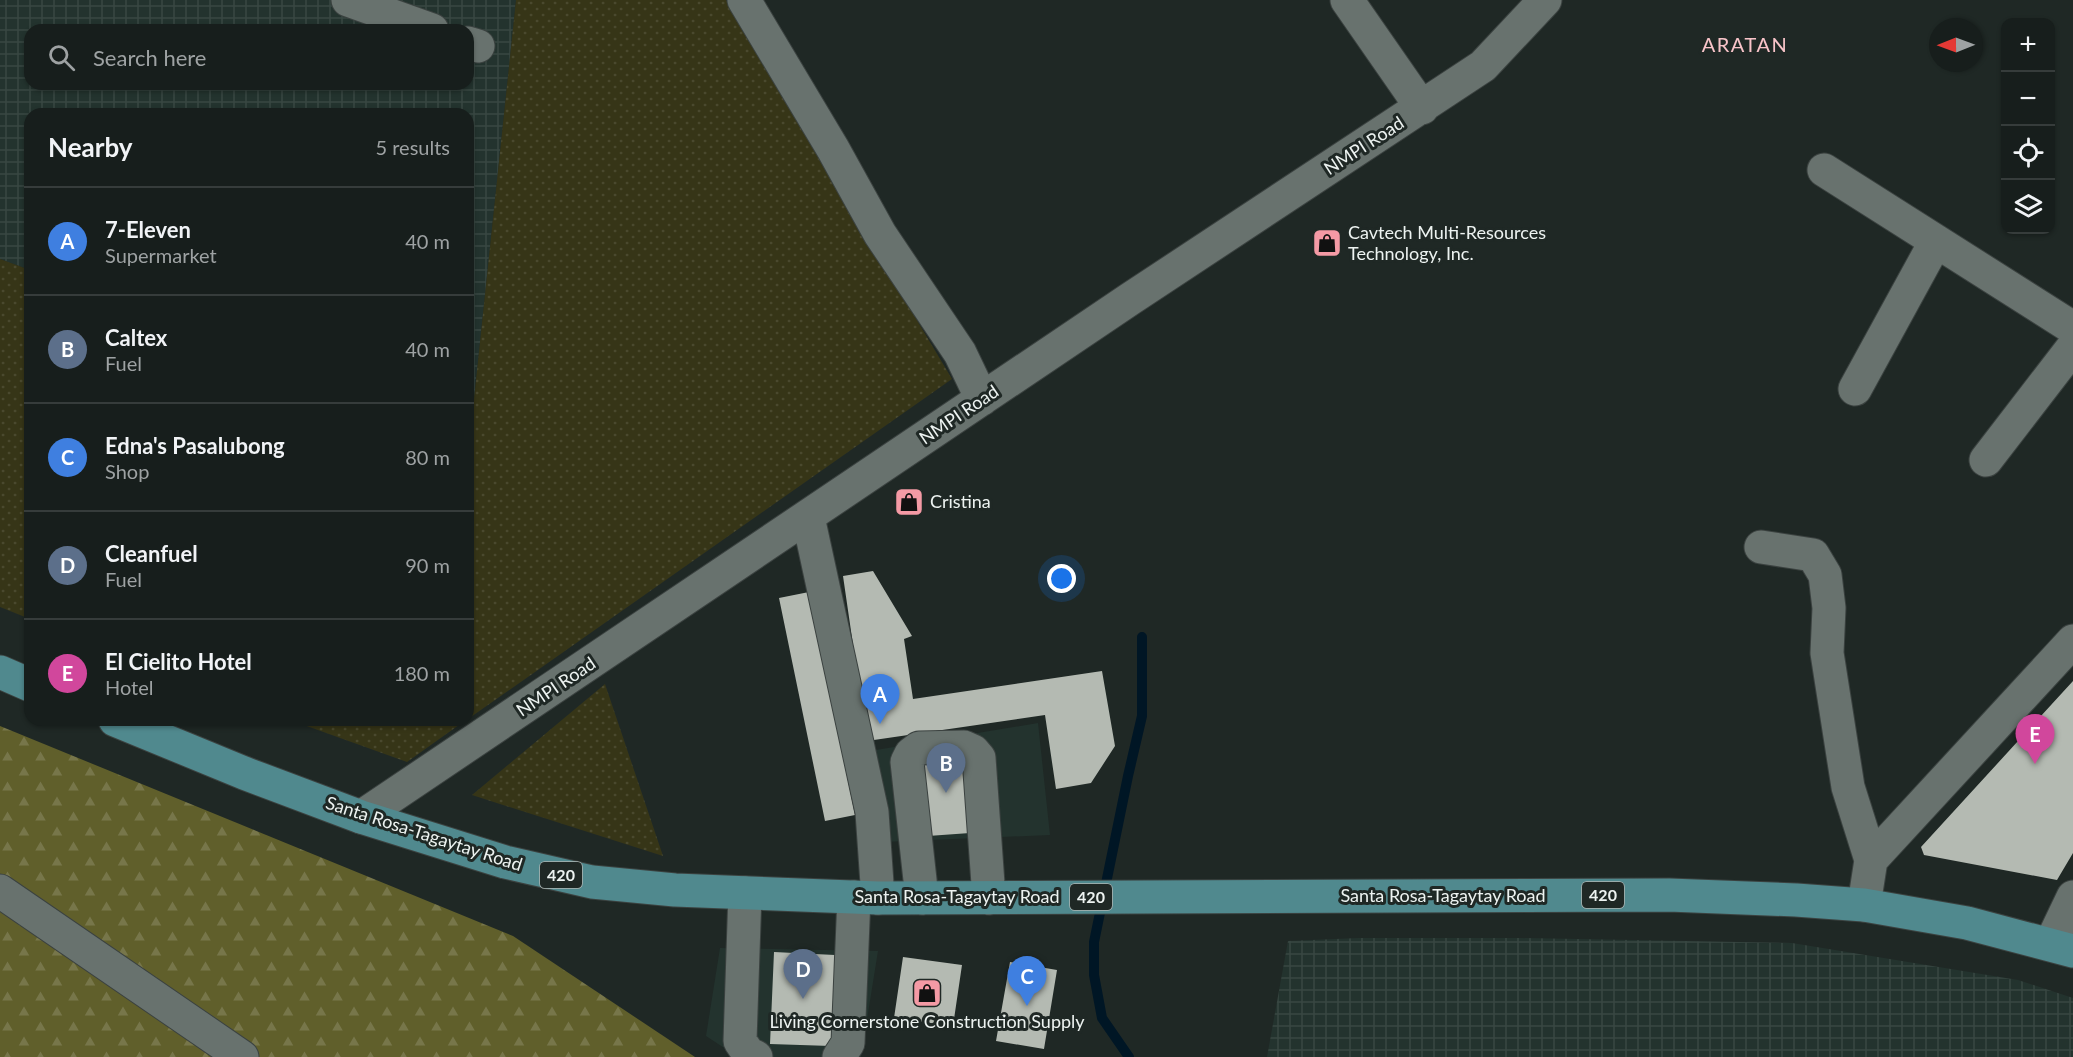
<!DOCTYPE html>
<meta charset="utf-8">
<style>
:root{--surface:#171e1c;--page:#242b29;--text:#f1f3f6;--muted:#9ea2a3;--line:#363c3b;--accent:#bca0f2}
body{margin:0;font-family:Lato,sans-serif;background:var(--page);color:var(--text)}
.controls{position:absolute;right:18px;top:18px;display:grid;overflow:hidden;border-radius:12px;box-shadow:0 2px 4px #0004}
.controls button{width:54px;height:54px;display:grid;place-items:center;padding:0;border:0;border-bottom:2px solid var(--line);background:var(--surface);color:var(--text);font:30px sans-serif}
.compass{position:absolute;left:1929px;top:18px;width:54px;height:54px;border-radius:50%;background:var(--surface);box-shadow:0 2px 4px #0004;rotate:269deg}
.you{position:absolute;left:1062px;top:579px;width:21px;height:21px;margin:-15px;border:4px solid #fff;border-radius:50%;background:#1a73e8;box-shadow:0 0 0 9px #1a73e833}
.badge{display:grid;place-items:center;width:39px;height:39px;border-radius:50%;background:var(--accent);color:#fff;font-size:20px;font-weight:700}
.pin{position:absolute;translate:-50% -50px;filter:drop-shadow(0 2px 3px #0008)}
.pin::after{content:'';position:absolute;top:32px;width:21px;height:18px;background:inherit;clip-path:polygon(0 0,100% 0,50% 100%)}
.list{margin:0;padding:0;list-style:none}
h2{display:flex;justify-content:space-between;align-items:center;height:78px;margin:0;padding:0 24px;font-size:26px}
h2 small{font-size:20px;font-weight:400;color:var(--muted)}
.list li{display:grid;grid-template-columns:39px 1fr auto;gap:18px;align-items:center;box-sizing:border-box;height:108px;padding:0 24px;border-top:2px solid var(--line)}
.list b{display:block;font-size:22px;white-space:nowrap}
.list p{margin:0;font-size:20px;white-space:nowrap;color:var(--muted)}
.list em{font-size:20px;font-style:normal;color:var(--muted)}
.icon{flex:none;width:33px;height:33px;fill:none;stroke:currentColor;stroke-width:2;stroke-linecap:round;stroke-linejoin:round}
.map{position:relative;flex:none;width:2073px;height:1057px;overflow:hidden}
.search{position:absolute;background:var(--surface);box-shadow:0 2px 4px #0004;left:24px;top:24px;width:450px;height:66px;display:flex;align-items:center;gap:15px;box-sizing:border-box;padding:0 21px;border-radius:18px;color:var(--muted);font-size:22px}
.panel{position:absolute;background:var(--surface);box-shadow:0 2px 4px #0004;left:24px;top:108px;width:450px;height:618px;border-radius:18px}
.map>svg:first-child{display:block}
.built{fill:#23332e}
.industrial{fill:url(#industrial-grid);fill-rule:evenodd}
.grass{fill:url(#grass-dots)}
.forest{fill:url(#forest-firs)}
.lines{fill:none;stroke-linecap:round;stroke-linejoin:round}
.stream{stroke:#001625;stroke-width:10}
.building{fill:#b4bab2}
.minor-casing{stroke:#3b4240;stroke-width:35}
.major-casing{stroke:#3b4240;stroke-width:35}
.minor{stroke:#68726e;stroke-width:33}
.major{stroke:#50898e;stroke-width:33}
.labels{text-anchor:middle;stroke-width:6;stroke-linejoin:round;paint-order:stroke}
.shield{fill:#1f2825;stroke:#afb6b4;stroke-width:1.5}
.shield-label{font-size:16px;font-weight:bold;fill:#edf3f1}
.street-label{font-size:18px;fill:#edf3f1;stroke:#1f2825}
.poi-label{font-size:18px;fill:#edf3f1;stroke:#1f2825;text-anchor:start}
.neighbourhood-label{font-size:20px;letter-spacing:1.5px;fill:#f8c4c9;stroke:#1f2825}
</style>
<div class="map">
<svg width="2073" height="1057" viewBox="0 0 2073 1057">
<defs>
<pattern id="industrial-grid" width="8" height="8" patternUnits="userSpaceOnUse" patternTransform="scale(1.5)"><rect width="8" height="8" fill="#23332e"/><path d="M0 4h8M4 0v8" fill="none" stroke="#384742"/></pattern>
<pattern id="grass-dots" width="8" height="8" patternUnits="userSpaceOnUse" patternTransform="scale(1.5)"><rect width="8" height="8" fill="#363517"/><path d="M2 2h.1M6 6h.1" fill="none" stroke="#4a492e" stroke-width="1.8" stroke-linecap="round"/></pattern>
<pattern id="forest-firs" width="22" height="20" patternUnits="userSpaceOnUse" patternTransform="scale(1.5)"><rect width="22" height="20" fill="#605f2b"/><path d="M5 1l3.5 6h-7zM16 11l3.5 6h-7z" fill="#77764a"/></pattern>
</defs>
<rect width="100%" height="100%" fill="#1f2825"/>
<path class="built" d="M1038,723L1050,835L883,842L870,751Z
M720,948L878,951L861,1057H738L706,1036Z"/>
<path class="industrial" d="M0,0H516L472,418L468,417V114H30V270L0,259ZM30,30H468V84H30Z
M1359,938H1519L1792,943L2018,980L2073,998V1057H1267L1288,941Z"/>
<path class="grass" d="M516,0H726L952,379L468,719V417L472,418Z
M0,259L30,270V619L0,607Z
M605,684L663,856L472,795Z
M290,720H466L407,762Z"/>
<path class="forest" d="M0,726L513,936L695,1057H0Z"/>
<g class="lines">
<path class="stream" d="M1129,1057L1102,1018L1094,975V942L1128,776L1142,716V637"/>
</g>
<path class="building" d="M873,571L912,636L904,639L913,699L1102,671L1115,746L1091,783L1056,789L1045,715L867,741L843,576Z
M809,592L855,815L825,821L779,598Z
M2073,681V853L2057,880L1924,855L1921,847Z
M964,750L970,833L928,836L921,753Z
M774,952L835,955L831,1046L770,1044Z
M903,957L962,965L953,1026L894,1018Z
M1010,962L1057,970L1044,1049L996,1041Z"/>
<g class="lines">
<g class="minor-casing">
<path id="minor" d="M348,0L432,30
M744,0L833,149L880,234L960,353L982,399
M1347,0L1422,108
M468,43L478,46
M1824,170L2073,328
M1855,389L1936,241
M1986,460L2073,347
M808,517L872,812L878,898
M1761,547L1813,555L1825,575L1829,608L1827,653L1848,787L1871,860
M361,817L1130,299L1483,66L1545,0
M0,891L242,1057
M745,893L740,1041L748,1053L756,1057
M922,898L907,762L911,754L919,748L964,747L973,751L979,758L989,898
M1864,905L1871,860L2073,641
M2051,943L2073,897
M839,1057L848,1043L854,897"/>
</g>
<g class="major-casing">
<path id="major" d="M0,672L30,685
M115,720L244,773L361,817L505,862L592,882L675,890L878,898L1669,895L1796,900L1864,905L1967,923L2073,951"/>
</g>
<use href="#minor" class="minor"/>
<use href="#major" class="major"/>
</g>
<defs>
<g id="shop-square" transform="scale(1.5)"><rect x="-9" y="-9" width="18" height="18" rx="4" fill="#f49aa5" stroke="#1f2825"/><path d="M-5-2.5h2.3a2.7 3.5 0 0 1 5.4 0H5L5.5 6h-11ZM-1.5-2.5h3a1.5 2.3 0 0 0-3 0Z" fill="#111"/></g>
</defs>
<g fill-rule="evenodd">
<use href="#shop-square" x="1327" y="243"/>
<use href="#shop-square" x="909" y="502"/>
<use href="#shop-square" x="927" y="993"/>
</g>
<g class="labels">
<g class="shield">
<rect x="540" y="862" width="42" height="26" rx="4.5"/>
<rect x="1582" y="882" width="42" height="26" rx="4.5"/>
<rect x="1070" y="884" width="42" height="26" rx="4.5"/>
</g>
<g class="shield-label">
<text x="561" y="881">420</text>
<text x="1603" y="901">420</text>
<text x="1091" y="903">420</text>
</g>
<g class="street-label">
<text transform="translate(1364 146) rotate(-33)" y="6">NMPI Road</text>
<text transform="translate(959 415) rotate(-34)" y="6">NMPI Road</text>
<text transform="translate(556 687) rotate(-34)" y="6">NMPI Road</text>
<text transform="translate(424 834) rotate(18)" y="6">Santa Rosa-Tagaytay Road</text>
<text x="1443" y="902">Santa Rosa-Tagaytay Road</text>
<text x="957" y="903">Santa Rosa-Tagaytay Road</text>
</g>
<g class="poi-label">
<text x="1348" y="239">Cavtech Multi-Resources<tspan x="1348" dy="21">Technology, Inc.</tspan></text>
<text x="930" y="508">Cristina</text>
<text x="927" y="1028" text-anchor="middle">Living Cornerstone Construction Supply</text>
</g>
<g class="neighbourhood-label">
<text x="1745" y="52">ARATAN</text>
</g>
</g>
</svg>
<div class="controls">
<button>+</button>
<button>−</button>
<button><svg class="icon" aria-label="locate" viewBox="0 0 24 24"><circle cx="12" cy="12" r="6"/><path d="M12 2v4M12 18v4M2 12h4M18 12h4"/></svg></button>
<button><svg class="icon" aria-label="layers" viewBox="0 0 24 24"><path d="M12 4l9 5-9 5-9-5zM3 14l9 5 9-5"/></svg></button>
</div>
<svg class="compass" viewBox="-18 -18 36 36"><path d="M0-13l5 13h-10z" fill="#e53935"/><path d="M0 13l5-13h-10z" fill="#9ea2a3"/></svg>
<div class="you"></div>
<div class="pin badge" style="left:880px;top:724px;background:#3f7fe0">A</div>
<div class="pin badge" style="left:946px;top:793px;background:#5c6f8a">B</div>
<div class="pin badge" style="left:1027px;top:1006px;background:#3f7fe0">C</div>
<div class="pin badge" style="left:803px;top:999px;background:#5c6f8a">D</div>
<div class="pin badge" style="left:2035px;top:764px;background:#d1479c">E</div>
<div class="search"><svg class="icon" aria-label="search" viewBox="0 0 24 24"><circle cx="10" cy="10" r="6"/><path d="M15 15l6 6"/></svg>Search here</div>
<section class="panel">
<h2>Nearby<small>5 results</small></h2>
<ul class="list">
<li><span class="badge" style="background:#3f7fe0">A</span><div><b>7-Eleven</b><p>Supermarket</p></div><em>40 m</em></li>
<li><span class="badge" style="background:#5c6f8a">B</span><div><b>Caltex</b><p>Fuel</p></div><em>40 m</em></li>
<li><span class="badge" style="background:#3f7fe0">C</span><div><b>Edna's Pasalubong</b><p>Shop</p></div><em>80 m</em></li>
<li><span class="badge" style="background:#5c6f8a">D</span><div><b>Cleanfuel</b><p>Fuel</p></div><em>90 m</em></li>
<li><span class="badge" style="background:#d1479c">E</span><div><b>El Cielito Hotel</b><p>Hotel</p></div><em>180 m</em></li>
</ul>
</section>
</div>
